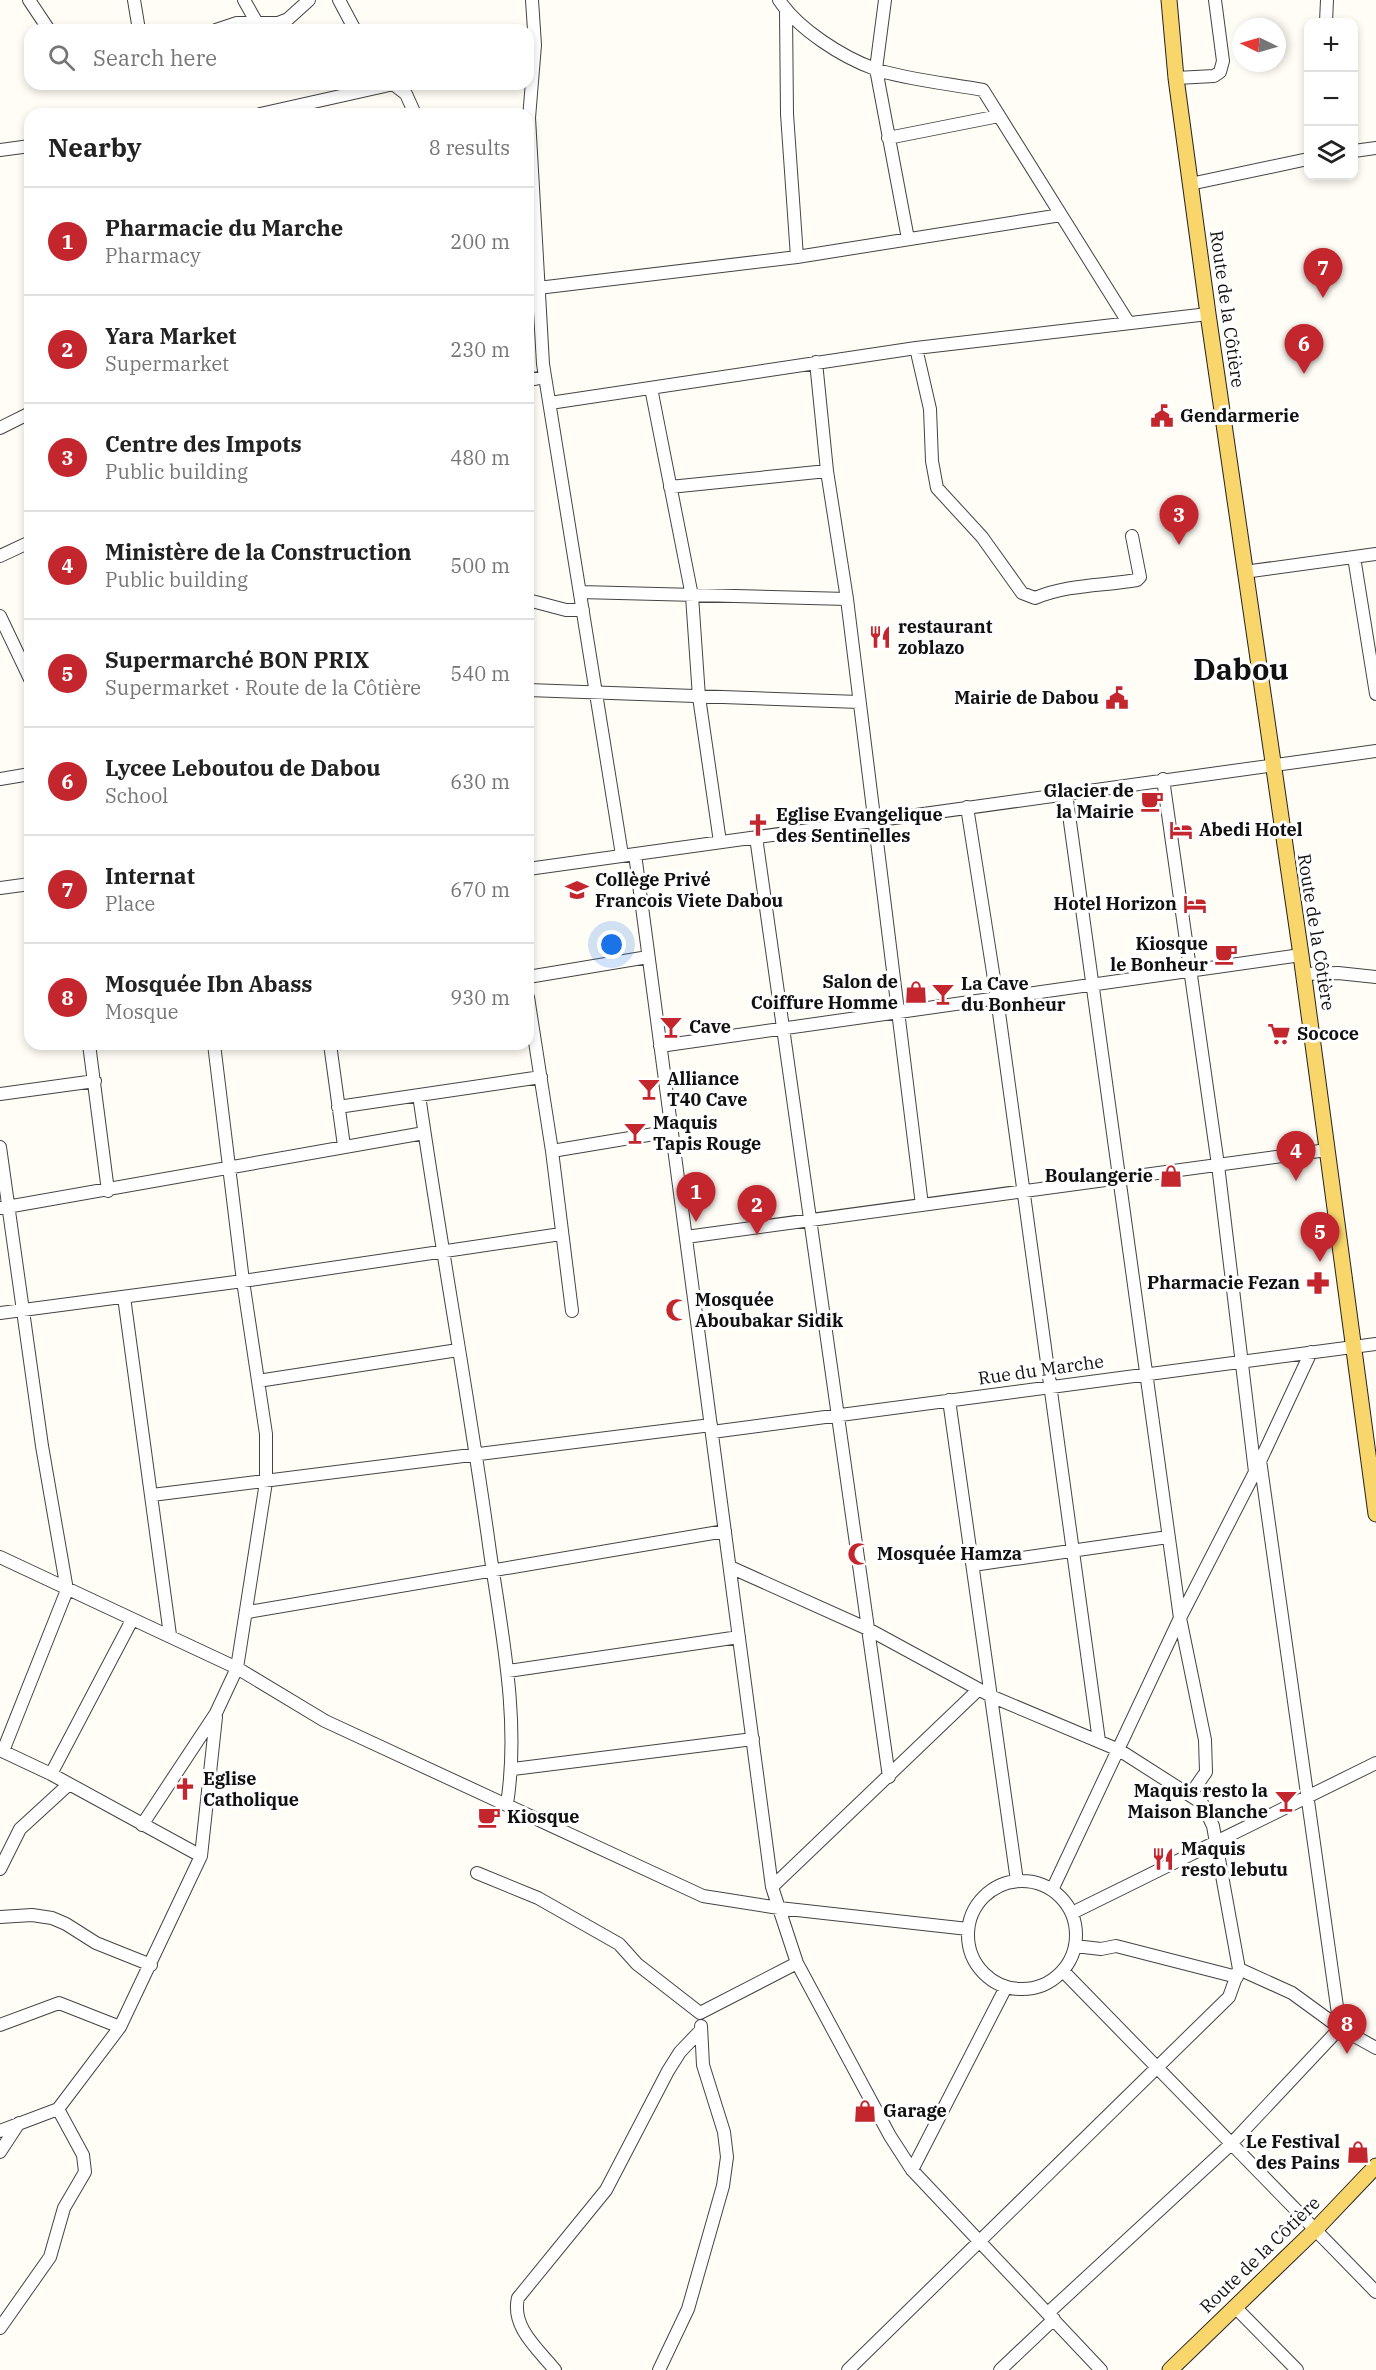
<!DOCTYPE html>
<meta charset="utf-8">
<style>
:root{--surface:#fff;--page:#f2f2f2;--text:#222;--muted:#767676;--line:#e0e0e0;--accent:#c4262e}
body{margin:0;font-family:"IBM Plex Serif",serif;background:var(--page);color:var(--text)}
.controls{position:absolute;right:18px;top:18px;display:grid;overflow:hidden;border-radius:12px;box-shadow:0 3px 9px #0003}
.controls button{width:54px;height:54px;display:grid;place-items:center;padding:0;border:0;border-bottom:2px solid var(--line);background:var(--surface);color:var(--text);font:30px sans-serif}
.compass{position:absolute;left:1232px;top:18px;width:54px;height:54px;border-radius:50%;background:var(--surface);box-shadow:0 3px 9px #0003;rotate:275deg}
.you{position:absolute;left:612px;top:945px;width:21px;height:21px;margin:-15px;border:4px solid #fff;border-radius:50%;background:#1a73e8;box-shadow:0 0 0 9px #1a73e833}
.badge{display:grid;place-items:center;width:39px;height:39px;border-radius:50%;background:var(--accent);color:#fff;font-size:20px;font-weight:700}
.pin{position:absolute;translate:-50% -50px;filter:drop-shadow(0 2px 3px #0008)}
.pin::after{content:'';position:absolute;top:32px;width:21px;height:18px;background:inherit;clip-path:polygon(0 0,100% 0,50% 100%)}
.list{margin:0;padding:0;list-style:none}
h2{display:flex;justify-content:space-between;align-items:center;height:78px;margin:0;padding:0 24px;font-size:26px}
h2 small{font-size:20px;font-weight:400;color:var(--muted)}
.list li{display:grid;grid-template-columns:39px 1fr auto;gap:18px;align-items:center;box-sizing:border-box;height:108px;padding:0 24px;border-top:2px solid var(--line)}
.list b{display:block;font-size:22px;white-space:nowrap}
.list p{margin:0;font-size:20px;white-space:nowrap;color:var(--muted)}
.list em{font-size:20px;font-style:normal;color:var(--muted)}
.icon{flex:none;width:33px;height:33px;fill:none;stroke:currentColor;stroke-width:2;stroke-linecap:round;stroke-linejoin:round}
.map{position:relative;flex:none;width:1376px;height:2370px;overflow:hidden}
.search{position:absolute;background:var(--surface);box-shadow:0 3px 9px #0003;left:24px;top:24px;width:510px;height:66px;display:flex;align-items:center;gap:15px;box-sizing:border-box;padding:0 21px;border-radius:18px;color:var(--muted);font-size:22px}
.panel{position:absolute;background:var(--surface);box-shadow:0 3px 9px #0003;left:24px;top:108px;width:510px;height:942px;border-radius:18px}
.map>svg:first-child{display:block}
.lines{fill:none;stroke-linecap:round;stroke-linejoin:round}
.minor-casing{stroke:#444;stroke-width:14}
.major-casing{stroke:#222;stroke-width:17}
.minor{stroke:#fff;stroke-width:12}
.major{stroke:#f9d66b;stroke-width:15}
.labels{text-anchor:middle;stroke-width:6;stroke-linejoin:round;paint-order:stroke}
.street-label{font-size:18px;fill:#111;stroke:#fff}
.poi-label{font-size:18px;font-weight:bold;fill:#111;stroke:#fff;text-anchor:start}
.town-label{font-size:30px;font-weight:bold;fill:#111;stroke:#fff}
</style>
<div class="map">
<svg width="1376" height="2370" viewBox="0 0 1376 2370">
<rect width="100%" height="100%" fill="#fffdf5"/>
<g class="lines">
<g class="minor-casing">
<path id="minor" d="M29,0L49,30
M134,0L139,30
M244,0L257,23
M339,0L355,30
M532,0L535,45L529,118L543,364L622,855
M779,0C798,29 842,57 875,69C903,79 951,84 983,90L1128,322
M885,0L876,69L908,239
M786,12L787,114L797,257
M1326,22L1327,0
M216,30L237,23H278L288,19L309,0
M1176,78L1214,76L1220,72L1223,61L1215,0
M393,84L406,94L415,114
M260,114L394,84
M888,138L999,116
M0,150L30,146
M1354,151L1376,148
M1190,184L1308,159
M538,288L797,257L1061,215
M916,348L930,409L932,461L937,488L982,537L1022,593L1035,598C1069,584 1102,586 1137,580L1140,577L1132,536
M816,362L827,471L847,599L922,1205
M528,380L545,377
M651,388L692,596L699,697L720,842
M550,403L916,348L1208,314
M0,428L30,413
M670,487L827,471
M0,556L30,542
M1354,557L1376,694
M1244,572L1376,554
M580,592L847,599
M528,600L566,610H583
M0,616L30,679
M528,690L859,702
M0,779L30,774
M1163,779L1218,1165L1255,1472
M1066,793L1180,1618L1205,1740L1206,1772L1190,1795
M967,807L997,998L1099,1741
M756,837L889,1777
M635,854L772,1887L797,1963L890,2136L912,2170L1101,2370
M528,869L1376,751
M0,888L30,884
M1303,974L1338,973L1376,977
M528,977L648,957
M528,997L552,1151L572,1311
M89,1044L108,1191
M330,1044L344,1146
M660,1046L1301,955
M0,1094L95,1081
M419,1095C441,1248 469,1399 490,1552C502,1635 520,1720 507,1804
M338,1107L541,1077
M0,1147L42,1446L67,1590L3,1751
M552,1151L672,1131
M1,1208L424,1133
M686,1237L1327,1150
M124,1297L170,1635
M0,1313L243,1281L561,1234
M258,1381L458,1350
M949,1400L1017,1881
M712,1432L1376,1344
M1260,1460L1340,2028
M152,1495L711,1425
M0,1557L237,1668L325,1721L703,1896L779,1908L968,1929
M973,1565L1168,1537
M730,1567L868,1629L993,1697L1119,1750L1202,1803L1213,1826L1239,1969L1229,1997L848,2370
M248,1612L725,1531
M508,1671L739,1637
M0,1750L51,1774L201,1856L216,1717
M513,1769L753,1739
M51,1774L132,1620
M142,1825L216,1713L237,1668L266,1482V1434L243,1281L214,1044
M0,1869L20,1829L68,1785
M477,1873L538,1898L619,1944L637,1964L700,2013L797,1963
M968 1935a54 54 0 1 1 108 0a54 54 0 1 1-108 0Z
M772,1887L978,1690
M1052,1890L1180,1618L1255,1472L1311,1352
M1072,1913L1376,1763
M0,1917L32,1915L52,1918L66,1924L96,1943L151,1965
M1075,1946L1101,1949L1116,1946L1237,1977
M1239,1969L1292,1993L1340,2028L1376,2048
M1063,1971L1376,2292
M0,2025L59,2003L120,2027
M0,2131L58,2109L120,2027L201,1856
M0,2152L19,2123
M912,2170L1006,1987
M1235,2307L1297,2370
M1048,2313L1231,2144L1340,2028
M0,2328L50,2257L64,2208L85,2172L83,2155L58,2109
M555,2370C538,2349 511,2327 518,2298L606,2190L668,2071L680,2052L701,2030
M659,2370L688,2309L723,2186L727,2157L724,2132L703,2065L701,2026
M1000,2370L1054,2319"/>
</g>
<g class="major-casing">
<path id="major" d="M1169,0L1176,78L1208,314L1301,955L1376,1514
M1170,2370L1316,2229L1376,2166"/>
</g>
<use href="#minor" class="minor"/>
<use href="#major" class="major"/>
</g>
<defs>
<g id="civic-bare" transform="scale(1.8)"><path d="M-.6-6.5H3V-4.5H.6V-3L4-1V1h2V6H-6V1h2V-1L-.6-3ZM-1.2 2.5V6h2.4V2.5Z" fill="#c4262e" stroke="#fff" stroke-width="2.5" paint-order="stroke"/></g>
<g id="restaurant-bare" transform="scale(1.8)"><path d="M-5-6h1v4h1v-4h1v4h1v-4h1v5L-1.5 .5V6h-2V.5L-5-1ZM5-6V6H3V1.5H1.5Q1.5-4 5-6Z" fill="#c4262e" stroke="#fff" stroke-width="2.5" paint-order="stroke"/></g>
<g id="cafe-bare" transform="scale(1.8)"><path d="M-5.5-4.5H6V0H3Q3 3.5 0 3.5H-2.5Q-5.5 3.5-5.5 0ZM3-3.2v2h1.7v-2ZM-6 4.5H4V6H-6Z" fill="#c4262e" stroke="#fff" stroke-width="2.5" paint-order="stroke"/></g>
<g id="church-bare" transform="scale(1.8)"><path d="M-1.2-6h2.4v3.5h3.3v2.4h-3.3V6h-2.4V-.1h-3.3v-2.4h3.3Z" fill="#c4262e" stroke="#fff" stroke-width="2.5" paint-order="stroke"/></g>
<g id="hotel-bare" transform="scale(1.8)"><path d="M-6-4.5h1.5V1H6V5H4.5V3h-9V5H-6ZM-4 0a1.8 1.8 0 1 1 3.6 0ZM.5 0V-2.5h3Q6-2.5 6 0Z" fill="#c4262e" stroke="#fff" stroke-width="2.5" paint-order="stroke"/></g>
<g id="school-bare" transform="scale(1.8)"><path d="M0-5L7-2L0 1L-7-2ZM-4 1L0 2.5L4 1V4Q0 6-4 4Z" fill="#c4262e" stroke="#fff" stroke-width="2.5" paint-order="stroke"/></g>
<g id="shop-bare" transform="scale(1.8)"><path d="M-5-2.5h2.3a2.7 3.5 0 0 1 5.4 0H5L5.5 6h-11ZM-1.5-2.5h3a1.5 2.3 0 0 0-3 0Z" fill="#c4262e" stroke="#fff" stroke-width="2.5" paint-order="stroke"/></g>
<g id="bar-bare" transform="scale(1.8)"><path d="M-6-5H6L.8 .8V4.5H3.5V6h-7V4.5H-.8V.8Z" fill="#c4262e" stroke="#fff" stroke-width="2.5" paint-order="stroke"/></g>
<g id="supermarket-bare" transform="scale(1.8)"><path d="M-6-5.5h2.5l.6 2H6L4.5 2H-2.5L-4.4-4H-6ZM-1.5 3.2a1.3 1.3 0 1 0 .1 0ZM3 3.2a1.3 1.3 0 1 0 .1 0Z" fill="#c4262e" stroke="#fff" stroke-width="2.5" paint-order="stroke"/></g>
<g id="pharmacy-bare" transform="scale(1.8)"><path d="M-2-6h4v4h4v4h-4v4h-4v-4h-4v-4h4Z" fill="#c4262e" stroke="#fff" stroke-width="2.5" paint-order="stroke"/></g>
<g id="mosque-bare" transform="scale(1.8)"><path d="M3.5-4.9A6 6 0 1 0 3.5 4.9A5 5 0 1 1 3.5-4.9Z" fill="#c4262e" stroke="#fff" stroke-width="2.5" paint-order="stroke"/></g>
</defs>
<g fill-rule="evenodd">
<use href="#civic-bare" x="1162" y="416"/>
<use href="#restaurant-bare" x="880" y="637"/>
<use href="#civic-bare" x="1117" y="698"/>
<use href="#cafe-bare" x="1152" y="801"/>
<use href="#church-bare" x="758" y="825"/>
<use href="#hotel-bare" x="1181" y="830"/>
<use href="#school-bare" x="577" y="890"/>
<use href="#hotel-bare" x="1195" y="904"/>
<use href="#cafe-bare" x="1226" y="954"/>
<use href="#shop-bare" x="916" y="992"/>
<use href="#bar-bare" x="943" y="994"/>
<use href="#bar-bare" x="671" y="1027"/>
<use href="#supermarket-bare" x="1279" y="1034"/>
<use href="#bar-bare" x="649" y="1089"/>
<use href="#bar-bare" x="635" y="1133"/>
<use href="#shop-bare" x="1171" y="1176"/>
<use href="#pharmacy-bare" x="1318" y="1283"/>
<use href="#mosque-bare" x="677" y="1310"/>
<use href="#mosque-bare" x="859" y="1554"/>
<use href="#church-bare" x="185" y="1789"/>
<use href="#bar-bare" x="1286" y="1801"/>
<use href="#cafe-bare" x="489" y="1817"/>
<use href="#restaurant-bare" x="1163" y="1859"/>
<use href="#shop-bare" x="865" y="2111"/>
<use href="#shop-bare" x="1358" y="2152"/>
</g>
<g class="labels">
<g class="street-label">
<text transform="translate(1227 309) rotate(82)" y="6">Route de la Côtière</text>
<text transform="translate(1316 932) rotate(81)" y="6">Route de la Côtière</text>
<text transform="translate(1041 1370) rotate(-8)" y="6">Rue du Marche</text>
<text transform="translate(1260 2255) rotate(-44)" y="6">Route de la Côtière</text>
</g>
<g class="poi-label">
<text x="1180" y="422">Gendarmerie</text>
<text x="898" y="633">restaurant<tspan x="898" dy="21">zoblazo</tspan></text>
<text x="1099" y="704" text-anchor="end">Mairie de Dabou</text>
<text x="1134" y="797" text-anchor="end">Glacier de<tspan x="1134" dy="21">la Mairie</tspan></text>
<text x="776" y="821">Eglise Evangelique<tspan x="776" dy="21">des Sentinelles</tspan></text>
<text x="1199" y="836">Abedi Hotel</text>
<text x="595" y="886">Collège Privé<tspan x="595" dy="21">Francois Viete Dabou</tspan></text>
<text x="1177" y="910" text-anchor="end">Hotel Horizon</text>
<text x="1208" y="950" text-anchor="end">Kiosque<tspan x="1208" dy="21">le Bonheur</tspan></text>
<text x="898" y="988" text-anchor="end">Salon de<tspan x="898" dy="21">Coiffure Homme</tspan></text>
<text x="961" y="990">La Cave<tspan x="961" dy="21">du Bonheur</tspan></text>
<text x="689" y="1033">Cave</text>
<text x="1297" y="1040">Sococe</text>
<text x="667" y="1085">Alliance<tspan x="667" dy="21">T40 Cave</tspan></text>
<text x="653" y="1129">Maquis<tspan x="653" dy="21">Tapis Rouge</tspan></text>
<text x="1153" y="1182" text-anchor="end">Boulangerie</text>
<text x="1300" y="1289" text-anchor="end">Pharmacie Fezan</text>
<text x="695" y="1306">Mosquée<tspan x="695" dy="21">Aboubakar Sidik</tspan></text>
<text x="877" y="1560">Mosquée Hamza</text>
<text x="203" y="1785">Eglise<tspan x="203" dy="21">Catholique</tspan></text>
<text x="1268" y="1797" text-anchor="end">Maquis resto la<tspan x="1268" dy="21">Maison Blanche</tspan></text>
<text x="507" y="1823">Kiosque</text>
<text x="1181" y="1855">Maquis<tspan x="1181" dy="21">resto lebutu</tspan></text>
<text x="883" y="2117">Garage</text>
<text x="1340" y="2148" text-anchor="end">Le Festival<tspan x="1340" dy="21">des Pains</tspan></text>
</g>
<g class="town-label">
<text x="1241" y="680">Dabou</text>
</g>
</g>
</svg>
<div class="controls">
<button>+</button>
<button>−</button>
<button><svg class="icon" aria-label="layers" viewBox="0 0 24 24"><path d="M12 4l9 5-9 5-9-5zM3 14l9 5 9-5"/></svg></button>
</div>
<svg class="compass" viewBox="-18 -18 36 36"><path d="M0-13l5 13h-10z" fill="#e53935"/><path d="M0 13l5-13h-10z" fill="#767676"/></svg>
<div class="you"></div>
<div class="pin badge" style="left:696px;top:1222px">1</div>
<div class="pin badge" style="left:757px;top:1235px">2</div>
<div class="pin badge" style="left:1179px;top:545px">3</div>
<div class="pin badge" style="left:1296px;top:1181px">4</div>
<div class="pin badge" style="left:1320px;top:1262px">5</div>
<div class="pin badge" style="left:1304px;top:374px">6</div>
<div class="pin badge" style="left:1323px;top:298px">7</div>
<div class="pin badge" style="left:1347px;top:2054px">8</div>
<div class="search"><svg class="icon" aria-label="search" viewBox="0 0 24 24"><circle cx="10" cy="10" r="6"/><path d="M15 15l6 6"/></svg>Search here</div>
<section class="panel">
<h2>Nearby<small>8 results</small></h2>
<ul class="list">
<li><span class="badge">1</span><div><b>Pharmacie du Marche</b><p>Pharmacy</p></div><em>200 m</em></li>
<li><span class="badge">2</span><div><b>Yara Market</b><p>Supermarket</p></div><em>230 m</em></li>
<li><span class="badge">3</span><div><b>Centre des Impots</b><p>Public building</p></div><em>480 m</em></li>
<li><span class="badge">4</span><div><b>Ministère de la Construction</b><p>Public building</p></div><em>500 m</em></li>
<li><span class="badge">5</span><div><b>Supermarché BON PRIX</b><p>Supermarket · Route de la Côtière</p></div><em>540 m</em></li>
<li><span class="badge">6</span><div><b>Lycee Leboutou de Dabou</b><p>School</p></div><em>630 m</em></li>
<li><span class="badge">7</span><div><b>Internat</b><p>Place</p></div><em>670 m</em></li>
<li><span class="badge">8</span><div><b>Mosquée Ibn Abass</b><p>Mosque</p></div><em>930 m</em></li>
</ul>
</section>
</div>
